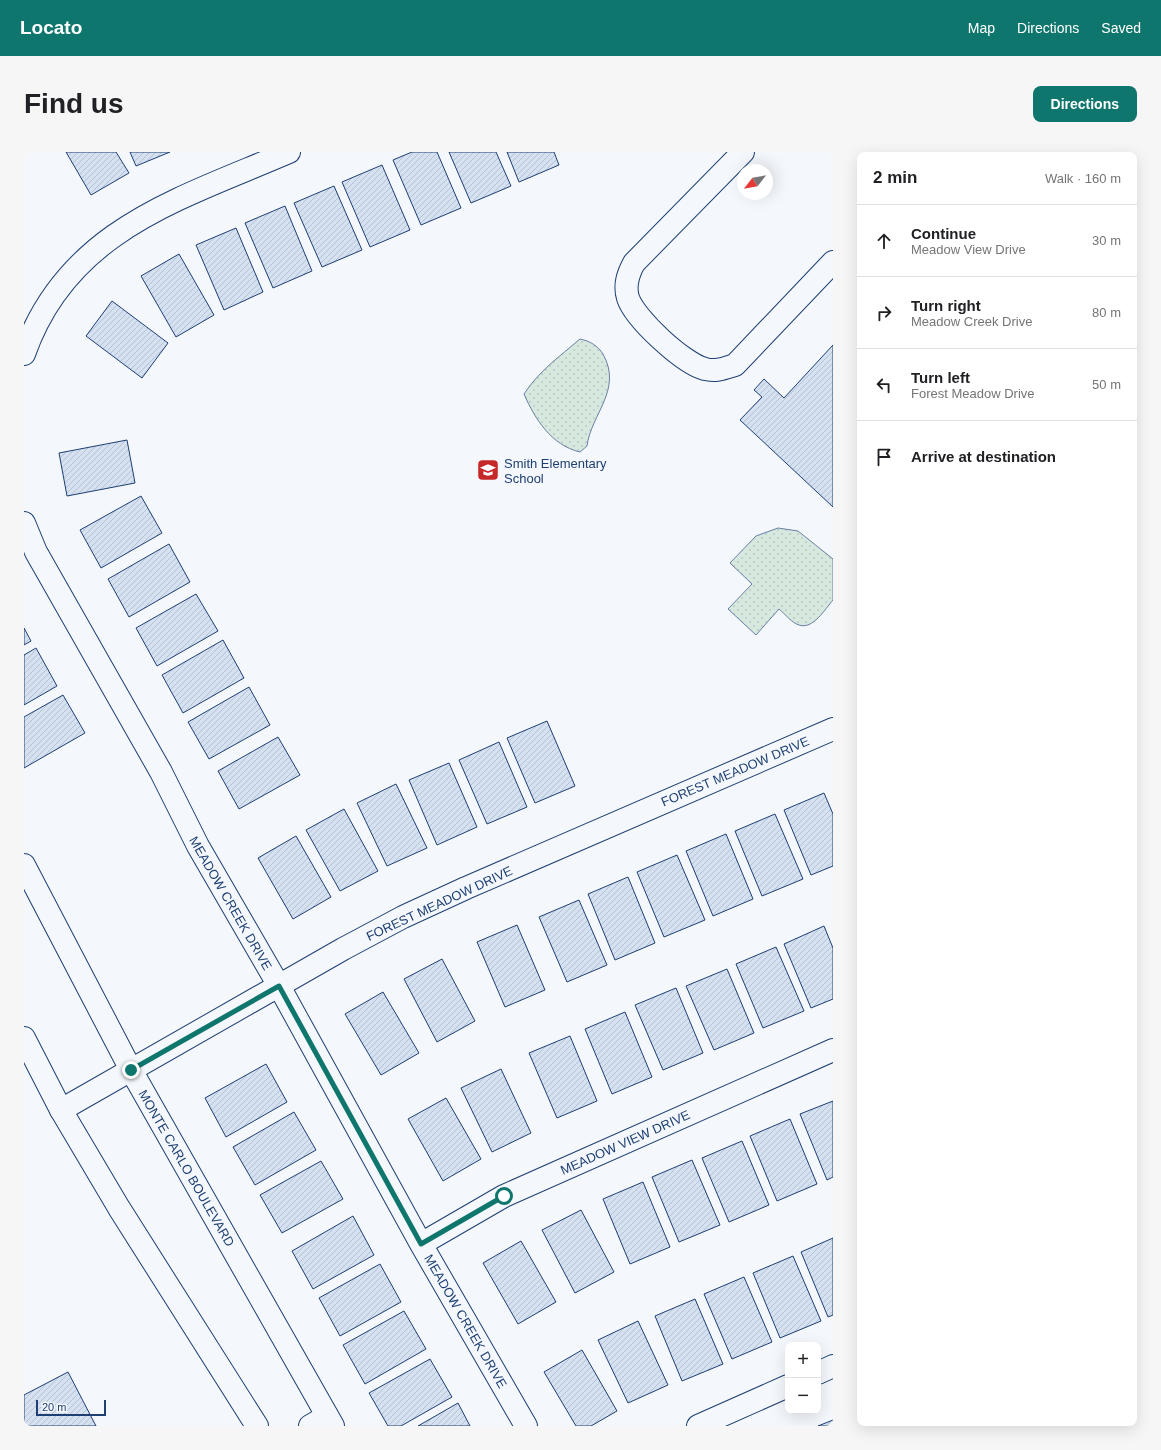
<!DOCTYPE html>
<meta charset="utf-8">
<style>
:root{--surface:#fff;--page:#f6f6f6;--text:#202124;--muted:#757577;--line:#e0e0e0;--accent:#0f766e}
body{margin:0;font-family:Helvetica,sans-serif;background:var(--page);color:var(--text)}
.controls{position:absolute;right:12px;bottom:12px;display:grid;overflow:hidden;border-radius:8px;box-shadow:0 4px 16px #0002}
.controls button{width:36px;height:36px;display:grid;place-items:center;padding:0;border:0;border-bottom:1px solid var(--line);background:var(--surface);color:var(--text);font:20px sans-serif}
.compass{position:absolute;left:713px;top:12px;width:36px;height:36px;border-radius:50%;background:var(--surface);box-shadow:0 4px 16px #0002;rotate:239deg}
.scale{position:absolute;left:12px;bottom:10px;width:70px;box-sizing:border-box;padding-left:4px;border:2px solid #1d3f73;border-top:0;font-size:11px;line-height:14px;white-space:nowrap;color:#1d3f73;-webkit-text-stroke:3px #f4f7fb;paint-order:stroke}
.stop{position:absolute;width:12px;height:12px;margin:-9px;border:3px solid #0f766e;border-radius:50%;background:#fff}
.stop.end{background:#0f766e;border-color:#fff;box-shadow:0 1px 4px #0008}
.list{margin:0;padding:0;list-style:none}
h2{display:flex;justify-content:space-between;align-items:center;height:52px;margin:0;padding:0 16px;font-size:17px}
h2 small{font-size:13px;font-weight:400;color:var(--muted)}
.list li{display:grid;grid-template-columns:26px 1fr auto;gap:12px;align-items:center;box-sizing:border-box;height:72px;padding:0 16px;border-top:1px solid var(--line)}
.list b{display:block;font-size:15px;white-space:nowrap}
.list p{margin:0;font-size:13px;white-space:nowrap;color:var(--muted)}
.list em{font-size:13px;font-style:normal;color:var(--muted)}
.icon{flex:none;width:22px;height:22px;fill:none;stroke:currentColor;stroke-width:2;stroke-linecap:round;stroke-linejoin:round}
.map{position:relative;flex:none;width:809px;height:1274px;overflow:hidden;border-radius:8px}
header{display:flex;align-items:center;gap:24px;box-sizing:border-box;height:56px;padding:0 20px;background:var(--accent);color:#fff}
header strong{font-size:19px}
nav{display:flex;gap:22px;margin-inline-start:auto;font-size:14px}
.intro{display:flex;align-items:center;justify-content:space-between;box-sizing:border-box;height:96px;padding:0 24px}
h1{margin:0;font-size:28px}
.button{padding:10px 18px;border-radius:8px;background:var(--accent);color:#fff;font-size:14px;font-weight:700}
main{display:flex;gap:24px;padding:0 24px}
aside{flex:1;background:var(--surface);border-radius:8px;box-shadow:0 4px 16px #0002}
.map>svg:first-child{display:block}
.park{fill:url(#park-dots);stroke:#687fa3}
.building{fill:url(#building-hatch);stroke:#1d3f73}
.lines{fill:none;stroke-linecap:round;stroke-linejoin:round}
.minor-casing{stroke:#1d3f73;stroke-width:24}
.major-casing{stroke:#1d3f73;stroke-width:24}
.minor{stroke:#f4f7fb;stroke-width:22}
.major{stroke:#f4f7fb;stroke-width:22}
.route{stroke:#0f766e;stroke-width:5}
.labels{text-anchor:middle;stroke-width:3;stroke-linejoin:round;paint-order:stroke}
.poi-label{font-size:13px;fill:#1d3f73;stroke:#f4f7fb;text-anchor:start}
.street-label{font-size:13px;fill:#1d3f73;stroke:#f4f7fb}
</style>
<header>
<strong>Locato</strong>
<nav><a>Map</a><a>Directions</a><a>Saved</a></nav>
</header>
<div class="intro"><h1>Find us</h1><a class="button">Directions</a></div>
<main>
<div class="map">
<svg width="809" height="1274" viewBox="0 0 809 1274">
<defs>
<pattern id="park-dots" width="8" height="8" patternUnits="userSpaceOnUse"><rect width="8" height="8" fill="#d7e8df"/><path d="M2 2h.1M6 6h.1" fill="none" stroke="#b8c8c3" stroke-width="1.8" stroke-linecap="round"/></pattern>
<pattern id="building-hatch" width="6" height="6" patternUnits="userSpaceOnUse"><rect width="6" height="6" fill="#d5e0f0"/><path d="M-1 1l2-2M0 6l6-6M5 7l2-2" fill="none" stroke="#b6c1d1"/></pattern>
</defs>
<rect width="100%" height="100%" fill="#f4f7fb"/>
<path class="park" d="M556,187C566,189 574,194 579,202C599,238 567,262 563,294L556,300C527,293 511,267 500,242C515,219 535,205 556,187Z
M754,376L774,379L809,407V448C801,457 789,478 775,473C768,471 761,462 755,457L732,483L704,457L728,432L706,411L732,384Z"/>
<path class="building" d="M42,0H92L105,21L67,43Z
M106,0H146L112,14Z
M388,0H413L437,56L397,73L369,8Z
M425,0H472L487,34L447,51Z
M483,0H530L535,13L495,30Z
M358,13L386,78L346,95L318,30Z
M310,34L338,98L298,115L270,51Z
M261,54L288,119L249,136L221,71Z
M212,76L239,140L200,158L172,93Z
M155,102L190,163L152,185L117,124Z
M88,149L144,191L118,226L62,184Z
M809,193V355L716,268L738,245L730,238L740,227L760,246Z
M103,288L111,331L43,344L35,301Z
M117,344L138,381L77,416L56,378Z
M145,392L166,430L105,465L84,427Z
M172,442L194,479L133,514L112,476Z
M0,476L7,489L0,493Z
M199,488L220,526L159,561L138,523Z
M12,496L33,534L0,553V503Z
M225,535L246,573L185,607L164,570Z
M39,543L61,581L0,616V565Z
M523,569L551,634L511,651L483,586Z
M254,585L276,623L215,657L194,619Z
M475,590L503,655L463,672L435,608Z
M425,611L453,675L413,693L385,628Z
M372,632L403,696L363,714L333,651Z
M800,641L809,662V714L787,723L760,658Z
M320,657L354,719L316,739L282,678Z
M751,662L779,727L738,744L711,679Z
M702,682L729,747L689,764L662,699Z
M272,684L307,745L269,767L234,706Z
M653,703L681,768L640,785L613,720Z
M604,725L631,791L591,808L564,742Z
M555,748L583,813L543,830L515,765Z
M493,773L521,838L481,855L453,790Z
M800,774L809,796V847L787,856L760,792Z
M752,795L780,859L739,876L712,812Z
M418,807L451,869L413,890L380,827Z
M703,817L730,881L690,898L662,834Z
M652,836L679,901L639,918L611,853Z
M359,840L395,901L357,923L321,862Z
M601,860L628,925L588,942L561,877Z
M546,884L573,949L533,966L505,901Z
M242,912L263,950L202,985L181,946Z
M477,917L507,981L468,1000L437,936Z
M422,946L457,1007L419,1029L384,967Z
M809,949V1025L803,1028L776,962Z
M270,960L292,998L231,1033L209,995Z
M766,967L793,1032L753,1049L726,984Z
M718,989L745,1053L705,1070L678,1006Z
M668,1008L696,1073L655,1090L628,1025Z
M297,1009L319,1047L258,1081L236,1043Z
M619,1030L646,1095L606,1112L579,1047Z
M557,1058L590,1120L551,1141L518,1078Z
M329,1064L350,1103L289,1137L268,1099Z
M809,1086V1163L804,1165L777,1100Z
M497,1089L532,1150L494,1172L459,1111Z
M769,1104L797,1169L756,1186L729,1121Z
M356,1112L377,1150L316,1184L295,1146Z
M720,1125L748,1190L708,1207L680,1142Z
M671,1147L699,1212L658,1229L631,1164Z
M380,1159L402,1197L341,1232L319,1193Z
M614,1169L644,1233L604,1251L574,1188Z
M558,1198L593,1259L567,1274H552L520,1220Z
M406,1207L428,1245L377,1274H364L345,1241Z
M44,1220L72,1274H0V1243Z
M434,1251L446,1274H394Z
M809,1268V1274H794Z"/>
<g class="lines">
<g class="minor-casing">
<path id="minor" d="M719,0L610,111C604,122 600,133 604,146C611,167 660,212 681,217C692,220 701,216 711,213L809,110
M0,202C43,78 156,47 265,0
M0,371L12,400L137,620L174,694L255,834L397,1092L502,1274
M37,958L319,797L379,765L442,736L809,577
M397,1092L480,1044L809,898
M794,1221L809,1214
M286,1274L303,1264
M674,1274L764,1234"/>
</g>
<g class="major-casing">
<path id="major" d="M0,713L107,918L309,1274
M0,886L37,958L95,1056L233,1274"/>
</g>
<use href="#minor" class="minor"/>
<use href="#major" class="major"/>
</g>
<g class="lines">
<path class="route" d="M107,918L255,834L397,1092L480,1044"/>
</g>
<defs>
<g id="school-square" transform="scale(1.15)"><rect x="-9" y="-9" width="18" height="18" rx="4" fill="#c62828" stroke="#f4f7fb"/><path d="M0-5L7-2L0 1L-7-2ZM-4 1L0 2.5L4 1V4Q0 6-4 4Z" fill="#fff"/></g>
</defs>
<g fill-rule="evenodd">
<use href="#school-square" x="464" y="318"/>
</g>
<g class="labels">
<g class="poi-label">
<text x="480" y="316">Smith Elementary<tspan x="480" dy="15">School</tspan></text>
</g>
<g class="street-label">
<text transform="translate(711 619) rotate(-23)" y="5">FOREST MEADOW DRIVE</text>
<text transform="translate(207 751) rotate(60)" y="5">MEADOW CREEK DRIVE</text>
<text transform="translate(415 751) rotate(-25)" y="5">FOREST MEADOW DRIVE</text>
<text transform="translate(601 990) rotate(-24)" y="5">MEADOW VIEW DRIVE</text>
<text transform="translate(163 1016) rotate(60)" y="5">MONTE CARLO BOULEVARD</text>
<text transform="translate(442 1169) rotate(60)" y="5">MEADOW CREEK DRIVE</text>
</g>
</g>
</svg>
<div class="controls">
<button>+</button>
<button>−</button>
</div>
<svg class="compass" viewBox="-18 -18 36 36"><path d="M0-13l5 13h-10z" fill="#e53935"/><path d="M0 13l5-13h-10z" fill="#757577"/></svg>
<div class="scale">20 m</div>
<div class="stop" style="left:480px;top:1044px"></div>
<div class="stop end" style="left:107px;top:918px"></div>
</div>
<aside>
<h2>2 min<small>Walk · 160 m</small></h2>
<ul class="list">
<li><svg class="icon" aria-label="ahead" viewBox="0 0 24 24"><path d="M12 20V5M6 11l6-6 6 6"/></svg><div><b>Continue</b><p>Meadow View Drive</p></div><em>30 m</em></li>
<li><svg class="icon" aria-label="right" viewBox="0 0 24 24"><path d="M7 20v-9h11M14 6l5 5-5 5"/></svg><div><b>Turn right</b><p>Meadow Creek Drive</p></div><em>80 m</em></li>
<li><svg class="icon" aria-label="left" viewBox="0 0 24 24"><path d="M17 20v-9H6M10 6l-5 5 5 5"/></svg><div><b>Turn left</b><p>Forest Meadow Drive</p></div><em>50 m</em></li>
<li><svg class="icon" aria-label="arrive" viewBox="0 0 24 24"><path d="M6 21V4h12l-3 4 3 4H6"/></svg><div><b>Arrive at destination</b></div></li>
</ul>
</aside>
</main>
